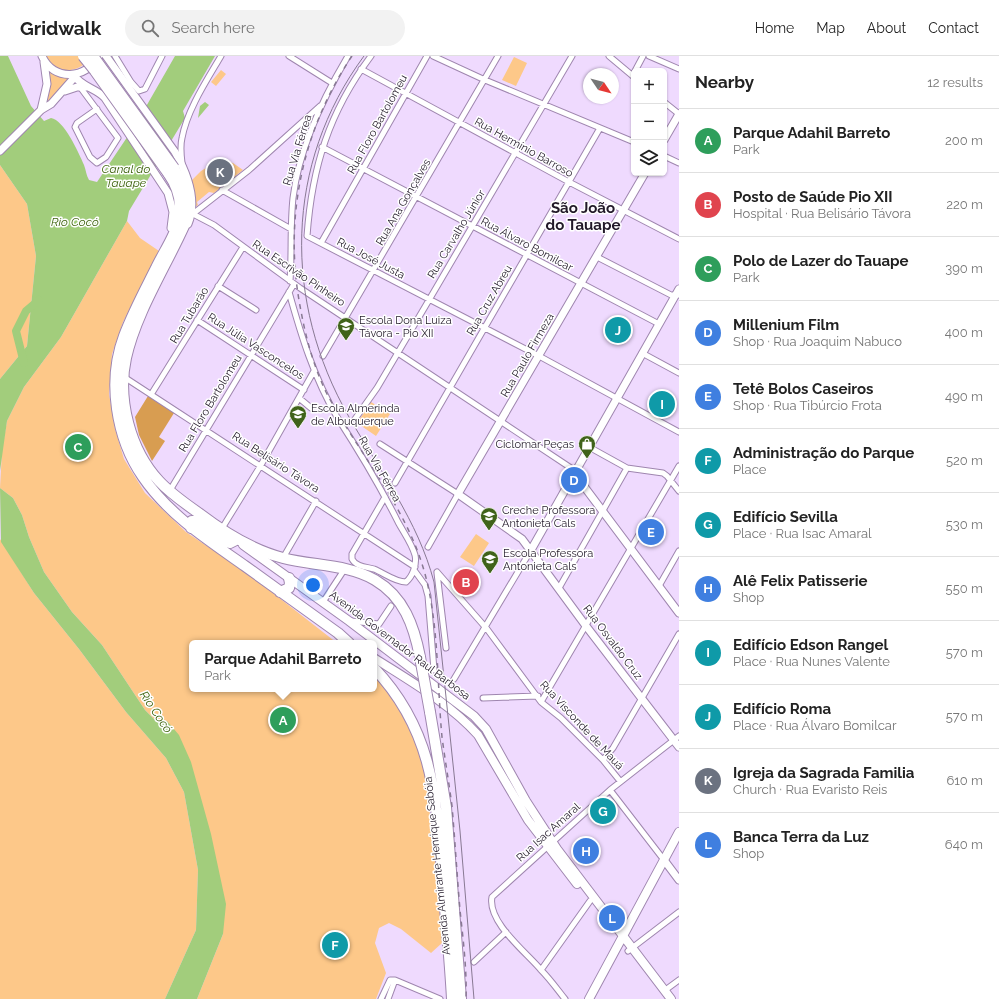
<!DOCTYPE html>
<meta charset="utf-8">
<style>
:root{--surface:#fff;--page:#f2f2f2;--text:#222;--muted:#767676;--line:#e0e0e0;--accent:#d93025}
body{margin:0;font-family:Raleway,sans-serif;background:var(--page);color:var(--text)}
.controls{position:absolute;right:12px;top:12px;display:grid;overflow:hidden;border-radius:6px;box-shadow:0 1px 3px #0004}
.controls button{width:36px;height:36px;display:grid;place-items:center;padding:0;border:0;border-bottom:1px solid var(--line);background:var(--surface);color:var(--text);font:20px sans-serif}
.compass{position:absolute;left:583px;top:12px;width:36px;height:36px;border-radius:50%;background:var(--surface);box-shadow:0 1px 3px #0004;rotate:125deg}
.you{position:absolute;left:313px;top:529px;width:14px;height:14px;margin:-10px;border:3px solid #fff;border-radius:50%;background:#1a73e8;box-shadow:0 0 0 6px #1a73e833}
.badge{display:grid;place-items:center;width:26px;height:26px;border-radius:50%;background:var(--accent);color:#fff;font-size:13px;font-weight:700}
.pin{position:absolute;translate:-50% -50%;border:2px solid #fff;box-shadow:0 1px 4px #0006}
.popup{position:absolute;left:189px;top:584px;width:188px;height:52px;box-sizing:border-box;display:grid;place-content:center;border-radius:6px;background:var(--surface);filter:drop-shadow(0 1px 3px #0005);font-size:13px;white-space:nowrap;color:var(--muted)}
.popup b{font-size:15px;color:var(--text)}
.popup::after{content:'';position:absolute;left:50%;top:100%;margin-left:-8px;border:8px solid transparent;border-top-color:var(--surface)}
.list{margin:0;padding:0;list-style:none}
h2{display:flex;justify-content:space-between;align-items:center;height:52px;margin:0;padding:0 16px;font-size:17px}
h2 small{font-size:13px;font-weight:400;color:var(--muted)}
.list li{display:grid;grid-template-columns:26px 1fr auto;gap:12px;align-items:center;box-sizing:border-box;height:64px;padding:0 16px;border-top:1px solid var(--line)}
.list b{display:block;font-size:15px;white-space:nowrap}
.list p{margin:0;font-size:13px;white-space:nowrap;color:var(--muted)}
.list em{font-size:13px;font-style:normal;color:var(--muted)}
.icon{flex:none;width:22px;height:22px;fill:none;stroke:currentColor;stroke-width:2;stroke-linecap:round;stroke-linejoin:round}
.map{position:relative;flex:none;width:679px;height:943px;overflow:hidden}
header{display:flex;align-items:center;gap:24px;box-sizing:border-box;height:56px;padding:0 20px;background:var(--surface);border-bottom:1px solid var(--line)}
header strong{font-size:19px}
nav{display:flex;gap:22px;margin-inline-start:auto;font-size:14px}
.search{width:280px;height:36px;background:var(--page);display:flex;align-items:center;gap:10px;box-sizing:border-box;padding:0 14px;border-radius:22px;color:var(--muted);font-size:15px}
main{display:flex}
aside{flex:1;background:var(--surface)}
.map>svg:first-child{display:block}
.green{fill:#fdc889}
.forest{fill:#d89d51}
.water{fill:#a2cd7c}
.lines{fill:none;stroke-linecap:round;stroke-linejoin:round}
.river{stroke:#a2cd7c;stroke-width:8}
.street-casing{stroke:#9f86af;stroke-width:7}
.secondary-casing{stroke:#9f86af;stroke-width:9}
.primary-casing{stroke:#9f86af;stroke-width:10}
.highway-casing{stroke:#9f86af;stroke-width:12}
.street{stroke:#fff;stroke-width:5}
.secondary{stroke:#fff;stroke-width:7}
.primary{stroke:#fff;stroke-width:8}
.highway{stroke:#fff;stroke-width:10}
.tram{stroke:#887993;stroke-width:1}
.rail{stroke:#887993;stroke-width:1.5;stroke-dasharray:5 5;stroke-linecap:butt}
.highway-bridge-casing{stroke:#9f86af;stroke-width:12;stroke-linecap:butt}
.highway-bridge{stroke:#fff;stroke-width:10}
.labels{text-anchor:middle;stroke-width:3;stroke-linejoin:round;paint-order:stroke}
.street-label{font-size:11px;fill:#221929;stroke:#fff}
.poi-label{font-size:11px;fill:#221929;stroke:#fff;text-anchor:start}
.water-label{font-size:12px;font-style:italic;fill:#3c620b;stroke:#fff}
.district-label{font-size:15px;font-weight:bold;fill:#221929;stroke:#fff}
</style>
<header>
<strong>Gridwalk</strong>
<div class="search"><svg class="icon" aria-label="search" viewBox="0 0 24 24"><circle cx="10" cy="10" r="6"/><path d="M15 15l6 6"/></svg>Search here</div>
<nav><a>Home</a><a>Map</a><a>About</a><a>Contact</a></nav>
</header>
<main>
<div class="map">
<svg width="679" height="943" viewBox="0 0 679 943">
<rect width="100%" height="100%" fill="#efdafe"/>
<path class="green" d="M45,0H93C79,17 58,21 45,0Z
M514,1L527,7L516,30L502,24Z
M221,14L226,18L216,30L211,26Z
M49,15L70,23L45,48L50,26Z
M219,104L233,107L243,114L214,137L209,136L197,146L198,149L194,152L192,124L201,115Z
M0,109L27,148L36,200L27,290L0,323Z
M127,165L140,182L159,195L123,266L112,298L109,338L115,373L124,403L145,437L186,476L250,519L337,587H192V633H374V618L401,654L424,705L438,831L442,887L431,897L401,873L389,867L379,872L375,887L386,917L376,943H197L223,878L167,665L154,663L145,654L102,589L72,556L44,516L29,481L22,459L13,442L0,432L2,394L7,365L24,331L61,281Z
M371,346L390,358L376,380L357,367Z
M476,478L489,487L474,510L460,501Z
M0,483L34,537L79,593L126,656L166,702L184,736L198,814L196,874L165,943H0Z"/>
<path class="forest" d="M148,340L174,357L159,381L165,385L152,405L139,379L135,361Z"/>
<path class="water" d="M0,0H8L31,50L44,65L51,62C64,64 79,97 84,109C86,114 86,119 89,124L97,126L136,68L175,0H215L183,55L185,62L129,155L127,165L61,281L24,331L7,365L0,415V323L27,290L36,200L27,148L0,109Z
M205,46L209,49L198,62L200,50Z
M0,432L13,442L22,459L29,481L44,516L72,556L102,589L145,654L154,663L167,665L179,679L191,706L211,778L226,848L223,878L197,943H165L196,874L198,814L184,736L166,702L126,656L79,593L34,537L1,486Z"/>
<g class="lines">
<path class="river" d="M24,307L16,275L26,255L39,244"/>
<g class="street-casing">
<path id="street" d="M115,0L131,26L139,35L145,33L162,0
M289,0L332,27
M371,0C329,56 312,111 307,180L539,300L679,376
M433,0L485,24L634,86
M609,0L634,21
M649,0L679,13
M361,13L569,126L679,183
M635,15L643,0
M80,31L118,82L106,101L97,107L90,101L75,71L77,67L97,53
M664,46L679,58
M322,91L659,268
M664,100L679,107
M182,107C181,99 180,90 182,82C187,54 207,24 221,0
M222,134L291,173
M191,157L214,169L300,232L571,412L574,417
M194,157L249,114L320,50
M321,187L427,0
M597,201L671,239H679
M290,225C292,198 290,170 293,142C299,93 323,42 348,0
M218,230L256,254
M289,236C301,279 314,322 337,361C359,395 380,430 398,466C404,477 412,488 415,499C417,508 413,520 406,526C395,526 384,517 374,513C367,511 356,511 352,503V498L385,441
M197,264L304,334
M642,297L679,317
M323,300L498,0
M124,321L415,511
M152,337L243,191
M299,342L311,352
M355,363L377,332L429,244L572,0
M380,388L458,438L428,491
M589,391L627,412L663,417L667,420L679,435
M395,427L600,72
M169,436L294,228
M221,474L261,409L314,315
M283,502L316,445
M414,514L425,529L428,540L434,614
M437,516L487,573L541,646L561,662L603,704L620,725
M437,517L446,592
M659,530L679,495
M559,532L627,412
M323,546L344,514
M351,565L379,568L391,550
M454,623L531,494
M483,642L538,640
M541,646L679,410
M603,704L613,692L679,578
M610,734L664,804
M628,895L679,856
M474,906L506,876
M541,914L590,845
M664,935L679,924
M381,943L390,924H395L440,943
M388,943L395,924
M565,943C557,933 550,923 541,914C527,897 487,866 492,841L610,734L679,680"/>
</g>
<g class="secondary-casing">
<path id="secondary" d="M42,0C53,26 87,23 99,0
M106,0L175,96C187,117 198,144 188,168
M74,19C81,31 96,32 105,42L168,137L173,156L171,172
M65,35L77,31H87
M41,54L47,28L44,6
M664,84L679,58
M0,95L41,54L51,48L73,23V19
M645,117L458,438L522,483L586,570L679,691
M574,417L679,557
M531,494L679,233
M664,804L679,824"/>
</g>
<g class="primary-casing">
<path id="primary" d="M243,489L349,565L474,660L486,673L526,745L557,793L671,943
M374,602C410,625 449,647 478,679L528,764L577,828
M589,943L679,776"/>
</g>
<g class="highway-casing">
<path id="highway" d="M174,112C185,132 188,147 184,170C165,212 136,257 126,302C117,343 130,394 159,425C171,438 186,448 200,458C225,477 252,494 283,502C313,510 348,508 375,524C404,541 414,570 420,601
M168,117C177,130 182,144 179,159C177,178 164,195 156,212C145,234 133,256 124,280C107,325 116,382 143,421C169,459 208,484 245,510C276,532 307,555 338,577L349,587
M191,472L192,465H196L227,486L230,487L236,484
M280,536L289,532L290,527L289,522
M374,612C435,676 436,745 443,828C446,866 450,905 452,943
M430,656L446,751L461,943"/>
</g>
<use href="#street" class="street"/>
<use href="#secondary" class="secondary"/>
<use href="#primary" class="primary"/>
<use href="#highway" class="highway"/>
<path class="tram" d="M364,0C284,108 283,246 349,361C380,415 418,465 434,526L460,775L474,943"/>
<path class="rail" d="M352,0C301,76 283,166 301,255C306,283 314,311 326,336C358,397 407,451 425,518C439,569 437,629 442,681C445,704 449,727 452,750C455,785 457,819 460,854C463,883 467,913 466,943"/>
<g class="highway-bridge-casing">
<path id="highway-bridge" d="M83,0L95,15L168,117
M93,0L174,112
M420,601L430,656"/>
</g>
<use href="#highway-bridge" class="highway-bridge"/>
</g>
<defs>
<g id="school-pin" transform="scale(0.9)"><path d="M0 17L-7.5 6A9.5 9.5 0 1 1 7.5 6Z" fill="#40631a" stroke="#fff"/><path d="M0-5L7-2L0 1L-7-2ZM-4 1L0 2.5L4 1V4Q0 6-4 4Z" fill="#fff"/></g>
<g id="shop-pin" transform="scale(0.9)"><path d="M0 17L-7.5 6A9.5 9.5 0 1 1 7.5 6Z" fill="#40631a" stroke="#fff"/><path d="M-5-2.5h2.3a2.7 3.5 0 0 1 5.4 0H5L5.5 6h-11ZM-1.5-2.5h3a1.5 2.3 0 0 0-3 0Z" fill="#fff"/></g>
</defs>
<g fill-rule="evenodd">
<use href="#school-pin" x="346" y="270"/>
<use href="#school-pin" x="298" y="358"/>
<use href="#shop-pin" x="587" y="388"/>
<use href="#school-pin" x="489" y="460"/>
<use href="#school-pin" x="490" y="503"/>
</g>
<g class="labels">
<g class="street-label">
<text transform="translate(377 68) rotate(-61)" y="4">Rua Floro Bartolomeu</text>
<text transform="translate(524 91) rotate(29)" y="4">Rua Hermínio Barroso</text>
<text transform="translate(297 94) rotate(-73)" y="4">Rua Via Férrea</text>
<text transform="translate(403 146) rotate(-60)" y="4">Rua Ana Gonçalves</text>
<text transform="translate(456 178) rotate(-59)" y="4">Rua Carvalho Júnior</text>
<text transform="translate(527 188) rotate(28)" y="4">Rua Álvaro Bomilcar</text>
<text transform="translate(371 202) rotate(28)" y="4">Rua José Justa</text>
<text transform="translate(299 217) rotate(34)" y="4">Rua Escrivão Pinheiro</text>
<text transform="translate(489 244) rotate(-60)" y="4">Rua Cruz Abreu</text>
<text transform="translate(189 259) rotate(-59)" y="4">Rua Tubarão</text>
<text transform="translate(256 290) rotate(33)" y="4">Rua Júlia Vasconcelos</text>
<text transform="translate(527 299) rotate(-60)" y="4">Rua Paulo Firmeza</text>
<text transform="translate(210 347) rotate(-59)" y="4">Rua Floro Bartolomeu</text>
<text transform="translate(276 406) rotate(33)" y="4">Rua Belisário Távora</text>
<text transform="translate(380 413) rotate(60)" y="4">Rua Via Férrea</text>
<text transform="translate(613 586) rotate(53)" y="4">Rua Osvaldo Cruz</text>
<text transform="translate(400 589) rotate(37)" y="4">Avenida Governador Raul Barbosa</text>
<text transform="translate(582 669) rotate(47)" y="4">Rua Visconde de Mauá</text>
<text transform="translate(548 776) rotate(-42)" y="4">Rua Isac Amaral</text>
<text transform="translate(437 810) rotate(-96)" y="4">Avenida Almirante Henrique Sabóia</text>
</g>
<g class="poi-label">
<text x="359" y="268">Escola Dona Luiza<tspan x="359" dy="13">Távora - Pio XII</tspan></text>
<text x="311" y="356">Escola Almerinda<tspan x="311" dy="13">de Albuquerque</tspan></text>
<text x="574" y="392" text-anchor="end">Ciclomar Peças</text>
<text x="502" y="458">Creche Professora<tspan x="502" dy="13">Antonieta Cals</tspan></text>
<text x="503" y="501">Escola Professora<tspan x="503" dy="13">Antonieta Cals</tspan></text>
</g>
<g class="water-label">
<text x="126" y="117">Canal do<tspan x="126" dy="14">Tauape</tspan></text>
<text x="75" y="170">Rio Cocó</text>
<text transform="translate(156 656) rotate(56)" y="4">Rio Cocó</text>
</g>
<g class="district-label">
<text x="583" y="157">São João<tspan x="583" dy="17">do Tauape</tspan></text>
</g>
</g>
</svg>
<div class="controls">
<button>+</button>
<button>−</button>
<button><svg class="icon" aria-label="layers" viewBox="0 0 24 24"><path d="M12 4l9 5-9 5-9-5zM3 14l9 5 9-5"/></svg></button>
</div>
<svg class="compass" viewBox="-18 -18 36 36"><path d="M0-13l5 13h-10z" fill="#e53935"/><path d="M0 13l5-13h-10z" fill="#767676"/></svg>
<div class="you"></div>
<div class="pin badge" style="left:283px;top:664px;background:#2e9e5b">A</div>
<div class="popup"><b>Parque Adahil Barreto</b>Park</div>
<div class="pin badge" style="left:466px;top:526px;background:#e0444e">B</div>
<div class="pin badge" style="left:78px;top:391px;background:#2e9e5b">C</div>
<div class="pin badge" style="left:574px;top:424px;background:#3f7fe0">D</div>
<div class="pin badge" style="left:651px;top:476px;background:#3f7fe0">E</div>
<div class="pin badge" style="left:335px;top:889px;background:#0f9aa8">F</div>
<div class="pin badge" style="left:603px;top:755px;background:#0f9aa8">G</div>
<div class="pin badge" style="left:586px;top:795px;background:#3f7fe0">H</div>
<div class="pin badge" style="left:662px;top:348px;background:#0f9aa8">I</div>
<div class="pin badge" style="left:618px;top:274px;background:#0f9aa8">J</div>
<div class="pin badge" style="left:220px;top:116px;background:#6b7280">K</div>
<div class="pin badge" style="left:612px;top:862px;background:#3f7fe0">L</div>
</div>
<aside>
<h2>Nearby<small>12 results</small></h2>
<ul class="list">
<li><span class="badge" style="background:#2e9e5b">A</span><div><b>Parque Adahil Barreto</b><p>Park</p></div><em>200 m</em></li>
<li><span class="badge" style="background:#e0444e">B</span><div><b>Posto de Saúde Pio XII</b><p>Hospital · Rua Belisário Távora</p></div><em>220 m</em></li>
<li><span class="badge" style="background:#2e9e5b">C</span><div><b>Polo de Lazer do Tauape</b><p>Park</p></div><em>390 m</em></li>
<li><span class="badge" style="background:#3f7fe0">D</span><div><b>Millenium Film</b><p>Shop · Rua Joaquim Nabuco</p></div><em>400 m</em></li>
<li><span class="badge" style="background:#3f7fe0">E</span><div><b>Tetê Bolos Caseiros</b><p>Shop · Rua Tibúrcio Frota</p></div><em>490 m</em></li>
<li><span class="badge" style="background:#0f9aa8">F</span><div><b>Administração do Parque</b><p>Place</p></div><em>520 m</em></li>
<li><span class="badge" style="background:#0f9aa8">G</span><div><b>Edifício Sevilla</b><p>Place · Rua Isac Amaral</p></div><em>530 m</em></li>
<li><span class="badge" style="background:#3f7fe0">H</span><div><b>Alê Felix Patisserie</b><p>Shop</p></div><em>550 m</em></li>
<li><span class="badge" style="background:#0f9aa8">I</span><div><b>Edifício Edson Rangel</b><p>Place · Rua Nunes Valente</p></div><em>570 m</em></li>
<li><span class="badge" style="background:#0f9aa8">J</span><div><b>Edifício Roma</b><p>Place · Rua Álvaro Bomilcar</p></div><em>570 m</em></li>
<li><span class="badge" style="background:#6b7280">K</span><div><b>Igreja da Sagrada Familia</b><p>Church · Rua Evaristo Reis</p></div><em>610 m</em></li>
<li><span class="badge" style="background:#3f7fe0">L</span><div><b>Banca Terra da Luz</b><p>Shop</p></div><em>640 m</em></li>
</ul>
</aside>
</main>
